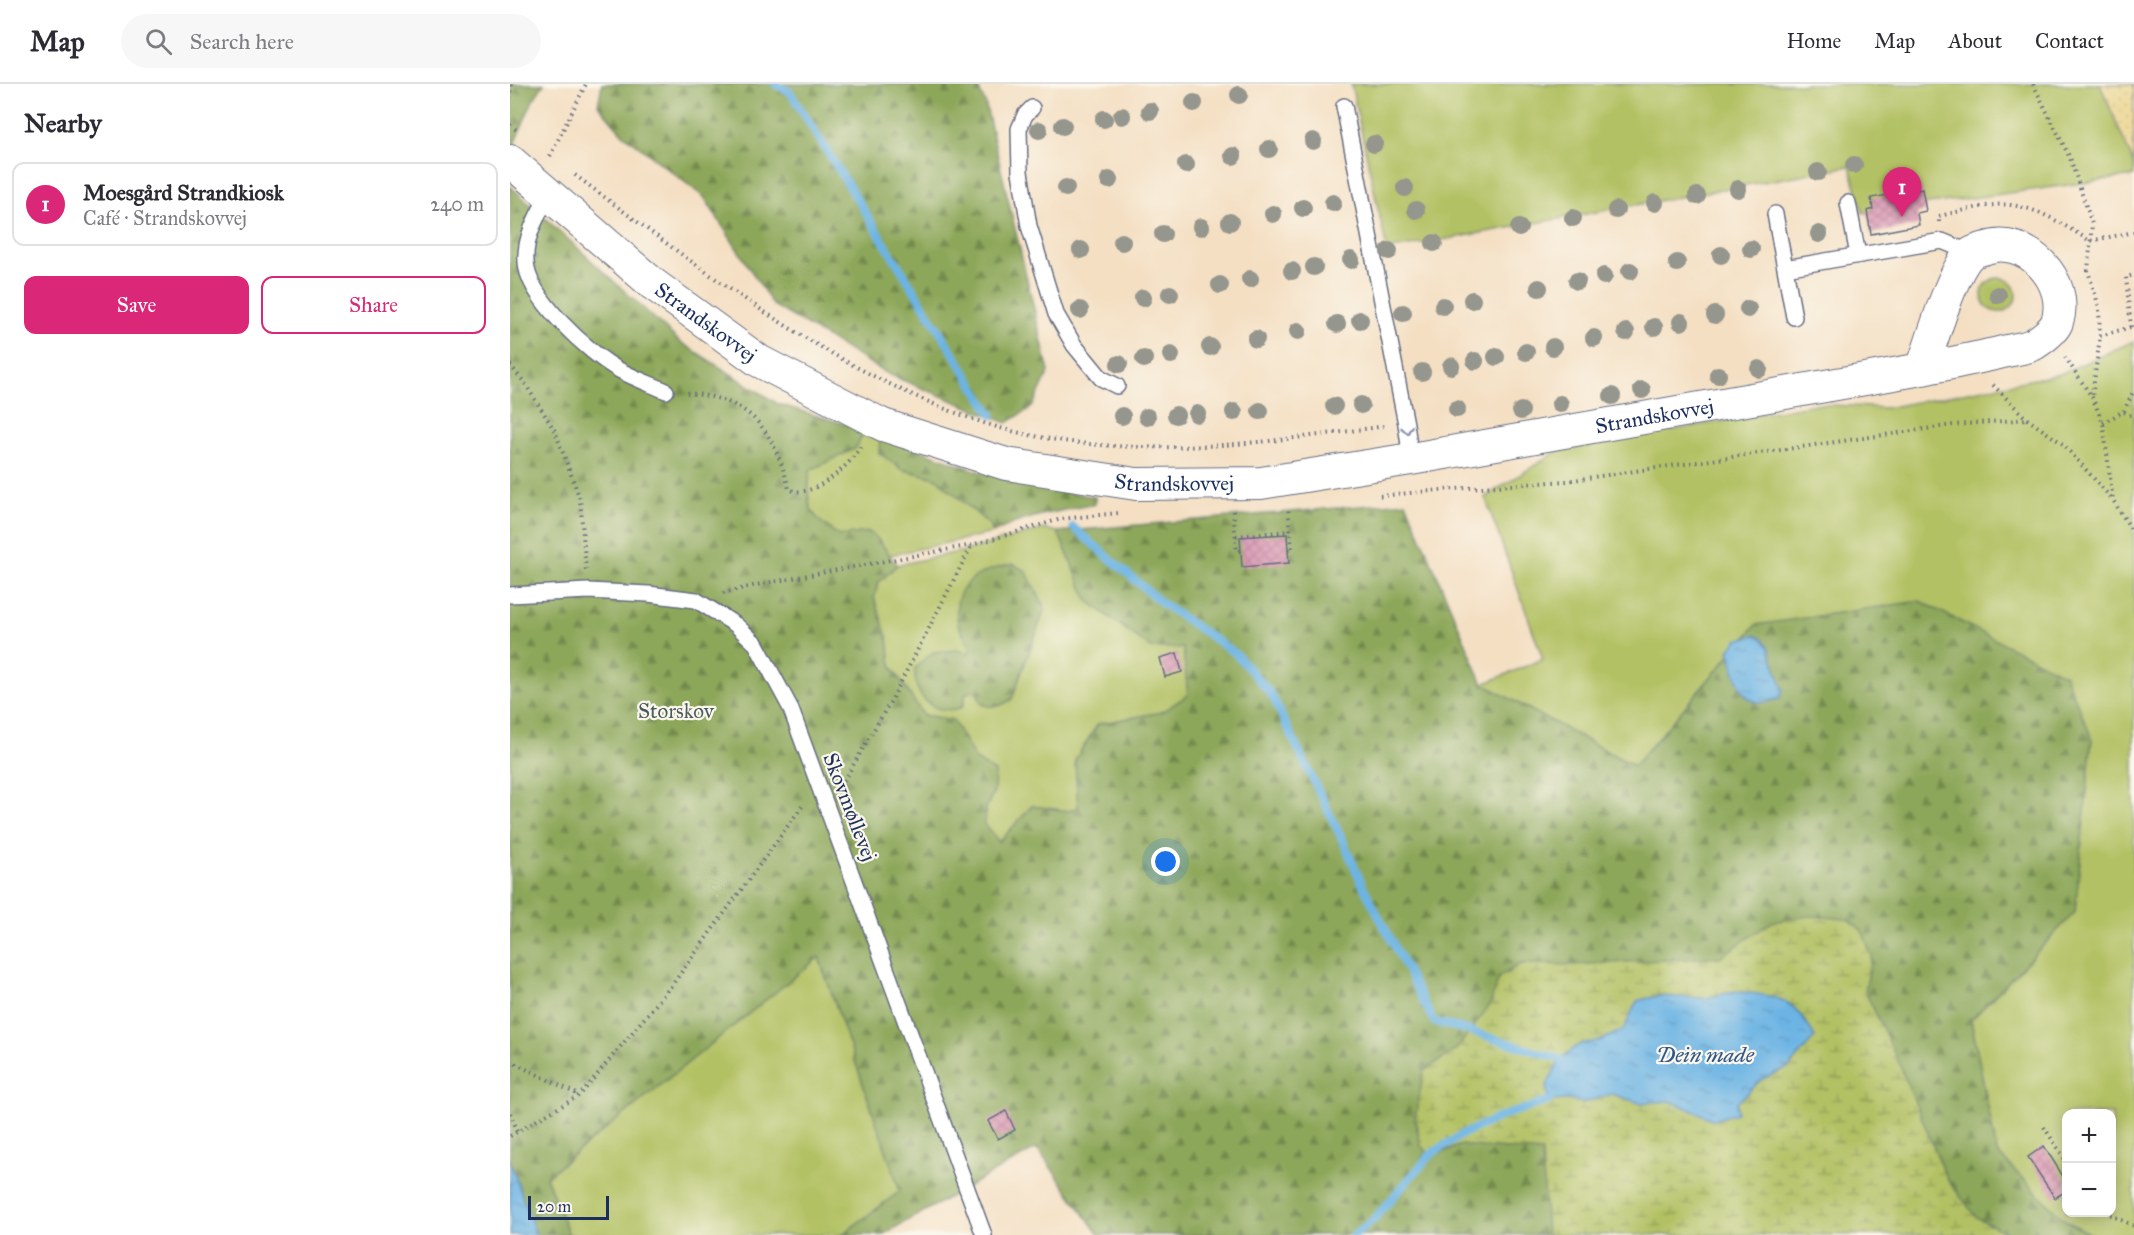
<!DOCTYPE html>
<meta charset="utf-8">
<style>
:root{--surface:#fff;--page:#f7f7f7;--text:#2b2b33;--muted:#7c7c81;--line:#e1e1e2;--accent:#db2777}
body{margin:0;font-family:"IM FELL Great Primer",serif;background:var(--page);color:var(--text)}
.controls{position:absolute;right:18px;bottom:18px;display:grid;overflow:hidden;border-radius:12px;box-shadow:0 3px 15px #0003}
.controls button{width:54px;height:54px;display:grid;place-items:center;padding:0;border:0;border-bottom:2px solid var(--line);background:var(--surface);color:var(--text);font:30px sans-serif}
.scale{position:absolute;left:18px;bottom:15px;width:81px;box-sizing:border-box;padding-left:6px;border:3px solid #1b2f5e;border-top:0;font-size:16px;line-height:21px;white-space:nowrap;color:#1b2f5e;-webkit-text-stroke:4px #fbf7ec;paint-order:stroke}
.you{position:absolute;left:656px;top:778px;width:21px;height:21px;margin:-15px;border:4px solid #fff;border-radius:50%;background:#1a73e8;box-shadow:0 0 0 9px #1a73e833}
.badge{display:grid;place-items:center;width:39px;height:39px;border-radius:50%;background:var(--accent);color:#fff;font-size:20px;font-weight:700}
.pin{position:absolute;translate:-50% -50px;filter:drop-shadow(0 2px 3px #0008)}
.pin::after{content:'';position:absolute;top:32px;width:21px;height:18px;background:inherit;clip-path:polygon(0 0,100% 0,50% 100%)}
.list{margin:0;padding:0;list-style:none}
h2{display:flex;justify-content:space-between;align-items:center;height:78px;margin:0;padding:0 24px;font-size:26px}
h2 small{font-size:20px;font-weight:400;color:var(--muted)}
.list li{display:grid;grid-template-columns:39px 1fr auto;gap:18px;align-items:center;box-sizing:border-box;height:84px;margin:0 12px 12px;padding:0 12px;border:2px solid var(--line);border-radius:12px}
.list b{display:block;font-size:22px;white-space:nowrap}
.list p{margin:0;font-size:20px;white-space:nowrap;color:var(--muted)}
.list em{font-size:20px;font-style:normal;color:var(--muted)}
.actions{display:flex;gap:12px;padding:18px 24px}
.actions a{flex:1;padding:14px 0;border:2px solid var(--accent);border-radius:12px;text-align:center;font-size:21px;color:var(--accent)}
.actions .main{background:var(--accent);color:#fff}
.icon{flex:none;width:33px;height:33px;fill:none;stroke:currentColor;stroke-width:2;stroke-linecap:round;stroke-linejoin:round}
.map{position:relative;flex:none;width:1624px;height:1151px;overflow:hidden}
header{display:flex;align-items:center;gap:36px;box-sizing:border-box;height:84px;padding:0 30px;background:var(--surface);border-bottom:2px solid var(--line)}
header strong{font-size:28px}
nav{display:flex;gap:33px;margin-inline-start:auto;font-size:21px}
.search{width:420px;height:54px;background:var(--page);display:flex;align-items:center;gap:15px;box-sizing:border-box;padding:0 21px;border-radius:33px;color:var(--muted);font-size:22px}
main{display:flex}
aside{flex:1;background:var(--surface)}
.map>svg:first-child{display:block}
.green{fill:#b2c164;stroke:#667861;stroke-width:1.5;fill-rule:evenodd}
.forest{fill:url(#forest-firs);stroke:#546b5c;stroke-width:1.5}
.wetland{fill:url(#wetland-marsh);stroke:#667861;stroke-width:1.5}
.sand{fill:url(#sand-dots);stroke:#84847e;stroke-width:1.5}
.water{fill:url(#water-ripples);stroke:#4472a1;stroke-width:1.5}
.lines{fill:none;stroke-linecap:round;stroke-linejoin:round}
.stream{stroke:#6cb4e4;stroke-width:8}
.building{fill:url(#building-cross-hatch)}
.service-casing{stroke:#676d81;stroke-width:18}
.minor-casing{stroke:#676d81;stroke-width:34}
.path{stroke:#676d81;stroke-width:4;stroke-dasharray:1.5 4.5;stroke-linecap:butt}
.service{stroke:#fff;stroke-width:15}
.minor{stroke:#fff;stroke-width:32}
.tree{fill:#95968d}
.oneway{stroke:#8d97ae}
.labels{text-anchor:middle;stroke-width:4.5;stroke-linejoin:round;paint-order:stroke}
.street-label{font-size:21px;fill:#1b2f5e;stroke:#fbf7ec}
.park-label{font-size:21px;fill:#485b60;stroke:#fbf7ec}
.water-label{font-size:22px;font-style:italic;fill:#335786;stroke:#fbf7ec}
</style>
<header>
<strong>Map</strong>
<div class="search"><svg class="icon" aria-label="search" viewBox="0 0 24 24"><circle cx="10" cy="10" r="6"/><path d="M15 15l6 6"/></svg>Search here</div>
<nav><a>Home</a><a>Map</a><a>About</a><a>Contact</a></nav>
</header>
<main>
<aside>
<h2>Nearby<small></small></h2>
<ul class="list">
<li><span class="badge">1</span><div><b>Moesgård Strandkiosk</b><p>Café · Strandskovvej</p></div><em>240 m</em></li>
</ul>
<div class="actions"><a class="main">Save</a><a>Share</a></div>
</aside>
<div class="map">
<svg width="1624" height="1151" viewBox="0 0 1624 1151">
<defs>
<pattern id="forest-firs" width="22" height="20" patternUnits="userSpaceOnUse" patternTransform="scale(1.5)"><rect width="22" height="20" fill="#8da75a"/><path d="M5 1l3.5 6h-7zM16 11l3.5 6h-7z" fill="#72884e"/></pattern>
<pattern id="wetland-marsh" width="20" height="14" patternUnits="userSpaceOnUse" patternTransform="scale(1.5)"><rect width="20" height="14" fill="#b2c164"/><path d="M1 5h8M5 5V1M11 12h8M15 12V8" fill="none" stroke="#909d56"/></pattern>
<pattern id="sand-dots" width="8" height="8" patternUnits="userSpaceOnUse" patternTransform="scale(1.5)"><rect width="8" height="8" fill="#eeda9e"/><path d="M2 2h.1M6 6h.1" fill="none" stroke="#ccbb8a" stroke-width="1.8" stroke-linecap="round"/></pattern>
<pattern id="water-ripples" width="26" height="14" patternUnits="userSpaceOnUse" patternTransform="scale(1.5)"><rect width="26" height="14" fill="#6cb4e4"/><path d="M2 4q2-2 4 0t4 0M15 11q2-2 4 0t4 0" fill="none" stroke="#5893bc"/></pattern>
<pattern id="building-cross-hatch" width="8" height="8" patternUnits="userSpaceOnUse" patternTransform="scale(1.5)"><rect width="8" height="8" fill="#d88ead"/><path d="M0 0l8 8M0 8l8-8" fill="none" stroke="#ae7490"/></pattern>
</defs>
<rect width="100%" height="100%" fill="#fbf7ec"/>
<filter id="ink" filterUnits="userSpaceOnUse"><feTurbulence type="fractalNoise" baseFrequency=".0167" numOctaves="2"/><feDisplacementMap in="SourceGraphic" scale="12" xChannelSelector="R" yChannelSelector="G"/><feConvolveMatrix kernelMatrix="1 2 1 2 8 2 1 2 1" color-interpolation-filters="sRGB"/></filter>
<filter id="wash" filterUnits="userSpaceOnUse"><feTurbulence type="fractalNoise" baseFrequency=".008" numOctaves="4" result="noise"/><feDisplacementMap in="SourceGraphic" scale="24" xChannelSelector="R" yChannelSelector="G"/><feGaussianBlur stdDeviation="1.35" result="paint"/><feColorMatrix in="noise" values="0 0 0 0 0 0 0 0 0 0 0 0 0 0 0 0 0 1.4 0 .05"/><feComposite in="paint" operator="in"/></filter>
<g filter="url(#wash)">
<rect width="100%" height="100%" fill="#f4dfc3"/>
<path class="green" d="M841,0H1590L1624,80V92L1353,129L1340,82L877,166Z
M1472 211a17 17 0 1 1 34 0a17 17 0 1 1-34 0Z
M1624,257V1151H1581L1553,1135L1487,1069L1461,936L1565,828L1246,541L1124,682L973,600L1033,575L975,413L1046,368L1305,320L1376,324L1550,290ZM1556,1030H1602V1128H1556Z
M355,346L370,352L391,385L426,394L480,441L483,449L380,471L359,448L329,452C297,429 296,424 300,386L346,364Z
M534,445L548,448L578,517L673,563L678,612L652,628L588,640L565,676L568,723L559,727L522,722L489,759L474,740L476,724L484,707V688L466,676L443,637L413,631L381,582L378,556L364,514L368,499L387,481L453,467Z
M309,873L391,1107L331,1151H59L36,1093Z"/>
<path class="forest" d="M0,0H34L23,16L2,65L0,63Z
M92,0H466L475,18L539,288L522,323L497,339L378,290L263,221L194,113L113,50L88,21Z
M0,102L170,258L268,320L355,346L346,364L300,386C296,424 297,429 329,452L359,448L368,455L387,481L368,499L364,514L378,556L381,582L413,631L443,636L466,676L485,688L484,707L476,724L474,740L489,758L522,722L559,727L568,723L565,676L588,640L652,628L678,611L673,564H641L578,517L548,448L896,418L973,600L1124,682L1246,541L1410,517L1555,591L1582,654L1565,828L1461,936L1487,1069L1553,1135L1581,1151H1500L1466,1133L1437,1095L1387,975L1355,907L1362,872L1262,838L1210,873L1063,881L1011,880L989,893L981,921L946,966L914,987L905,1035L911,1062L930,1069L952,1061L1033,1068L1037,1151H589L527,1064L372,1151H332L390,1107L309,873L36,1093L59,1151H26L0,1077Z
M370,352L476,390L548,407L585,413V420C552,427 513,432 483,449L480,441L426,394L391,385L369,369Z
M503,480L516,487L535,524L502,615C491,622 484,625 472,620L467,609L462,607L456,609L453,623C424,633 403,614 405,584L423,568L448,566L458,569L461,564C457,556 450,547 448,539C440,499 470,486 503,480Z"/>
<path class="wetland" d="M1299,832L1338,835L1352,847L1362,872L1355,907L1387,975L1437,1095L1466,1133L1500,1151H1037L1032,1068L952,1061L921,1070L911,1062L905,1034L914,987L946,966L980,921L989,893L1011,880L1063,881L1210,873L1262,838Z"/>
<path class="sand" d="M1590,0H1624V80Z"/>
<path class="water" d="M1245,551L1253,555L1259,564L1273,605L1270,614C1231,631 1227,595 1219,566L1227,556Z
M1225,907C1241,910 1263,910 1278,919C1289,926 1298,941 1305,953L1279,983L1251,996L1227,1019V1029L1204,1036L1160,1017L1129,1019L1102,1010L1073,1019L1057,1016L1039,1017L1036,1003L1050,975L1070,960L1092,956L1114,945L1127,917L1147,912L1197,914Z
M0,1077L26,1151H0Z"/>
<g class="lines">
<path class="stream" d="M265,0L280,8L482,331
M563,443L653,520L726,570L761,610L832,755L853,802L924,938L953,945L1050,975
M844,1151L864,1135L921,1070L953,1050L992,1032L1039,1017"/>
</g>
<g id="blocks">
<path class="building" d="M1412,105L1416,127L1407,129L1409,141L1361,150L1357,127L1363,125L1361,114Z
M777,450L779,479L732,483L730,453Z
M667,569L672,588L655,593L650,574Z
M496,1027L505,1046L488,1055L478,1037Z
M1534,1062L1556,1097V1107L1545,1114L1518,1073Z"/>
</g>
</g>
<g filter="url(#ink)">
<use href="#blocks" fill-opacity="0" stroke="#676d81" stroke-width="1.5"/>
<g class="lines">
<g class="service-casing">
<path id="service" d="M834,22L896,340L901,375
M522,24L515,31L509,45L510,88L519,142L546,230L564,261L591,294L607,302
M39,110C28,130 14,154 16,178C17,213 80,270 109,286C124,294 140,300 156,307
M1338,119L1348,171
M1265,130L1284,233
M1275,184L1432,157L1461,169
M0,511L78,507L138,510L186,516L226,541L246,560L280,623L474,1151"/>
</g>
<g class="minor-casing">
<g id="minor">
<path id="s1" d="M0,77L143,200L249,277L363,336L373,341L496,380L626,400L751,399L901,375L1412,285C1441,279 1469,274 1497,267C1506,265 1517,264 1524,260C1532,255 1544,246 1547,238C1561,197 1515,150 1476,164C1470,166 1463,167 1459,171C1441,190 1422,257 1412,285"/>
</g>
</g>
<path class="path" d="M1523,0L1560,74L1582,140L1578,187L1589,223L1590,253L1582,313
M0,14L1,0
M0,41L9,48
M40,72L76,0
M65,91C192,186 319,286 471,338C521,355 579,362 632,363C714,365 795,353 876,342
M1429,138V132C1447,128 1466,123 1484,121C1520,117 1552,140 1580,157L1624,148
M1621,243L1616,193L1624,191
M1590,252L1624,242
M1555,273L1582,313L1593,339L1603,416L1624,450
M0,281L14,298L45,347L70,415L76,487
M1483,301L1517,335L1553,360L1603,416
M177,309C242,315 263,345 279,405C301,417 341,381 351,362
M1614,328L1624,333
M1593,339L1614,327L1624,306
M870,412L930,406L1056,397L1443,341L1517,335
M723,427L727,467H731
M726,452L780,447
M778,466H782L778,423
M213,509L251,500L462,461L551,435L608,429
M331,702L382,615L462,461
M0,977L69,1011
M0,1029L8,1048
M1534,1043L1556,1077
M0,1052L70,1011L162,901L293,721
M1595,1128L1624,1142"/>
<use href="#service" class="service"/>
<use href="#minor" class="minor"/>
</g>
<g class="tree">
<circle cx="729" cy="11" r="9"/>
<circle cx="684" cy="19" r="9"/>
<circle cx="640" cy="27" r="9"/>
<circle cx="612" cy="32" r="9"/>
<circle cx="594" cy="35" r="9"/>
<circle cx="553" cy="42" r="9"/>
<circle cx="529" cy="46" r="9"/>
<circle cx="803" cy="57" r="9"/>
<circle cx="864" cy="60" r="9"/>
<circle cx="759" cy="65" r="9"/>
<circle cx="723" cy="72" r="9"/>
<circle cx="676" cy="81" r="9"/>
<circle cx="1344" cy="81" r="9"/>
<circle cx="1308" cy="88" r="9"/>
<circle cx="599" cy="96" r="9"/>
<circle cx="556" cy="104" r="9"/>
<circle cx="895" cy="104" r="9"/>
<circle cx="1228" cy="105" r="9"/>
<circle cx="1187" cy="112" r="9"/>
<circle cx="823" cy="119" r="9"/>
<circle cx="1145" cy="119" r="9"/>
<circle cx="793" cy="124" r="9"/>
<circle cx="906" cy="126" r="9"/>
<circle cx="1106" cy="126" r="9"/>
<circle cx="763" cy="130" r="9"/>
<circle cx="1063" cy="134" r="9"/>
<circle cx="720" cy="138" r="9"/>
<circle cx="691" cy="143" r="9"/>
<circle cx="1009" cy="144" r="9"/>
<circle cx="653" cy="150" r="9"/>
<circle cx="1309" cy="150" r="9"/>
<circle cx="612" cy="158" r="9"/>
<circle cx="924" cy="159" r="9"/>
<circle cx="1241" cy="165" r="9"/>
<circle cx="571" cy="166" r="9"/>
<circle cx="879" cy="167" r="9"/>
<circle cx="1211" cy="171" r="9"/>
<circle cx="841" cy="176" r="9"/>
<circle cx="1167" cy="179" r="9"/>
<circle cx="804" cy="183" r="9"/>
<circle cx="782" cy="187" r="9"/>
<circle cx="1120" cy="187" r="9"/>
<circle cx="1094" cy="192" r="9"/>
<circle cx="740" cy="195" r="9"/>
<circle cx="1067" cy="197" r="9"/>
<circle cx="710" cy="201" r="9"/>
<circle cx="1029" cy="204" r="9"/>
<circle cx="660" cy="210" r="9"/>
<circle cx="1488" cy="211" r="9"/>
<circle cx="633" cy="214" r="9"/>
<circle cx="962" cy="216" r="9"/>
<circle cx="933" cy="222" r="9"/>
<circle cx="1238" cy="225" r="9"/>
<circle cx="570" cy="226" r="9"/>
<circle cx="893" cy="229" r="9"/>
<circle cx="1205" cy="231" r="9"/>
<circle cx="850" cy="236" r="9"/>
<circle cx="1171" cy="238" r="9"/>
<circle cx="827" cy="240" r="9"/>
<circle cx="1144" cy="243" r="9"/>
<circle cx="788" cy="247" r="9"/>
<circle cx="1116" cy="248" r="9"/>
<circle cx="1084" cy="254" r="9"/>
<circle cx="746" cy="255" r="9"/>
<circle cx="700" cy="263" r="9"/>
<circle cx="1043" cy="263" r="9"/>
<circle cx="1016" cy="268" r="9"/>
<circle cx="661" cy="271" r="9"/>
<circle cx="986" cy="273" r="9"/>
<circle cx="634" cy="275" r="9"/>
<circle cx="965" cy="277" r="9"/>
<circle cx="609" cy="280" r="9"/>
<circle cx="941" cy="282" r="9"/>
<circle cx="1249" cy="285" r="9"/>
<circle cx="912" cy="288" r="9"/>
<circle cx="1208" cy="291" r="9"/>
<circle cx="1132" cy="306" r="9"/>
<circle cx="1102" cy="312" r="9"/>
<circle cx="1050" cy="320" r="9"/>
<circle cx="851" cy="321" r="9"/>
<circle cx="824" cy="322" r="9"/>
<circle cx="947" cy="325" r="9"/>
<circle cx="750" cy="327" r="9"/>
<circle cx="1011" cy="327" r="9"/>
<circle cx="724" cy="328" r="9"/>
<circle cx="687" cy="330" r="9"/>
<circle cx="666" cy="331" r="9"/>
<circle cx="612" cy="332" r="9"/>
<circle cx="637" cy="333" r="9"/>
</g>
<defs><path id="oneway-chevron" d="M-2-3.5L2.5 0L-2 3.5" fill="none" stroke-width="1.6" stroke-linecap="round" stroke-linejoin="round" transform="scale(1.5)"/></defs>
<use class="oneway" href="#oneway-chevron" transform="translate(897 346) rotate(81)"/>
</g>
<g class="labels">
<g class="street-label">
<text dy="7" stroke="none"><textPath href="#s1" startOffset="254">Strandskovvej</textPath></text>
<text dy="7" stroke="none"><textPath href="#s1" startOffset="1244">Strandskovvej</textPath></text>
<text dy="7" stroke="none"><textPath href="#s1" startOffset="758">Strandskovvej</textPath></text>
<text transform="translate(340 723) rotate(69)" y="7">Skovmøllevej</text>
</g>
<g class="park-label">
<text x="166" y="634">Storskov</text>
</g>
<g class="water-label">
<text x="1195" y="978">Dein made</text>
</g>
</g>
</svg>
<div class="controls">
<button>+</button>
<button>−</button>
</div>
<div class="scale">20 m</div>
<div class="you"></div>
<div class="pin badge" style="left:1392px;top:133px">1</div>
</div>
</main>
